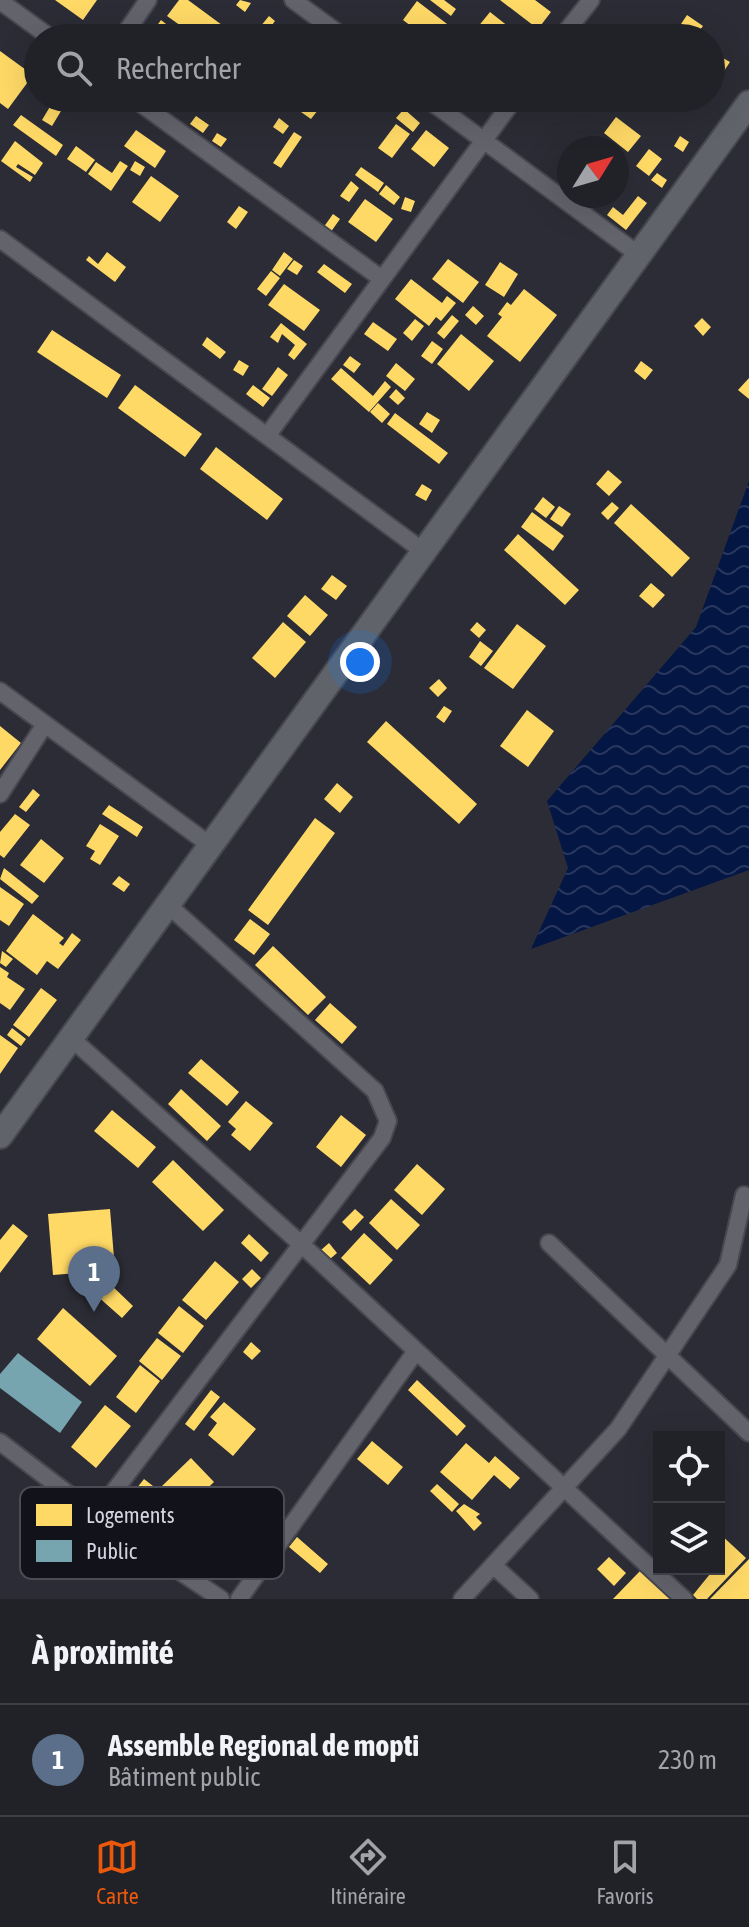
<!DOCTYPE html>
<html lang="fr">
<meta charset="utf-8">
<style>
:root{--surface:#212128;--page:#2d2e34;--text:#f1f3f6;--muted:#a2a3a8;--line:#3e3e45;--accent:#ea580c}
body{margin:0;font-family:"Asap Condensed",sans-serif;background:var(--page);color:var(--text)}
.controls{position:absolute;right:24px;bottom:24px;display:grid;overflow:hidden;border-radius:0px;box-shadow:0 8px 32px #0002}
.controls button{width:72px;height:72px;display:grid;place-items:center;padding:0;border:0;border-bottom:2px solid var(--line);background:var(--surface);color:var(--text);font:40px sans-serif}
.compass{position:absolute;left:557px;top:136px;width:72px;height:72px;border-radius:50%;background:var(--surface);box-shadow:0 8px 32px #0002;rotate:53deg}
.you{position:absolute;left:360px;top:662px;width:28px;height:28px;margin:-20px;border:6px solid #fff;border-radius:50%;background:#1a73e8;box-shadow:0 0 0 12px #1a73e833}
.badge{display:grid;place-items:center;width:52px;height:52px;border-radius:50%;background:var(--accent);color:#fff;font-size:26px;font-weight:700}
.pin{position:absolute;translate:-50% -66px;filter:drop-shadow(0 2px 4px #0008)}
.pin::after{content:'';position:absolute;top:42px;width:28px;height:24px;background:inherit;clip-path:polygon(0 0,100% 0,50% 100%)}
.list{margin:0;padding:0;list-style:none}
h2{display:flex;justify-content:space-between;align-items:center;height:104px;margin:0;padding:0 32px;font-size:34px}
h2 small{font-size:26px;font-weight:400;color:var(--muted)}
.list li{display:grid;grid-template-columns:52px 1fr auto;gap:24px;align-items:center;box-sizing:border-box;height:112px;padding:0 32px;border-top:2px solid var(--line)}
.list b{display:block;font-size:30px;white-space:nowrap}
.list p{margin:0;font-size:26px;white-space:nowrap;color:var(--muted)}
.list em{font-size:26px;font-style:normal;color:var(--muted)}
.icon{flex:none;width:44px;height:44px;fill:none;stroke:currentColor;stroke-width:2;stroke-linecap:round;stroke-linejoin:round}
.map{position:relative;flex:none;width:749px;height:1599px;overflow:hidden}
.search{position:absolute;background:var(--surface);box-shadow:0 8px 32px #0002;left:24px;right:24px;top:24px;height:88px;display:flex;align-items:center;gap:20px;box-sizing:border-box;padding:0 28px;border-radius:44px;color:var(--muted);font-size:30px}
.sheet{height:216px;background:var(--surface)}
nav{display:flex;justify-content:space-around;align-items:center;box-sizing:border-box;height:112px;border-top:2px solid var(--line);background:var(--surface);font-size:22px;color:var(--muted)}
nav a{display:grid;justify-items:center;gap:4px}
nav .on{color:var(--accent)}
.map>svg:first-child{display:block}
.water{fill:url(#water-waves)}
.homes{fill:#ffd966}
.public{fill:#76a5af}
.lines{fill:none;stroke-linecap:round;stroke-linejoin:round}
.street-casing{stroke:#474750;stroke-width:20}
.secondary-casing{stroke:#474750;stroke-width:28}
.street{stroke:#63636c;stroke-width:16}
.secondary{stroke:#60646a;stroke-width:24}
.key{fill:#11121a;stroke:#4b4c55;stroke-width:2}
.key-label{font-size:22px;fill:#d3d4e0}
</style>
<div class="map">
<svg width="749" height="1599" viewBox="0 0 749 1599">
<defs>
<pattern id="water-waves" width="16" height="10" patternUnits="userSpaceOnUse" patternTransform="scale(2)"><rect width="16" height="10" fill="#041643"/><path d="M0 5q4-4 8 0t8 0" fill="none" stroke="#28375e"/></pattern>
</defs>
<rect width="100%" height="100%" fill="#2c2c36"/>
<path class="water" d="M749,481V870L531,949L568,868L547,801L696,627Z"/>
<path class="homes" d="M55,0H97L83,20Z
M179,0H188L222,25L212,38H198L167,16Z
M240,0L251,3L245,12L236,5Z
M430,0H444L456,9L451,16Z
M500,0H535L551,12L538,29Z
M417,1L451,27L442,38H427L403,20Z
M490,12L523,38H490L477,28Z
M687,15L703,26L694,38L677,30Z
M269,16L275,21L267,32L260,27Z
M161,20L175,31L170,38H148Z
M390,25L401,31L397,38L386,33Z
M0,51L33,75L8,109L0,103Z
M721,57L730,62L724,71L716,65Z
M308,103L318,110L311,119L301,112Z
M51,105L61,111L52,126L42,120Z
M404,109L420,123L413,132L396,118Z
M21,115L63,145L56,156L13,125Z
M196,116L209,125L203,133L190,124Z
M616,117L641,136L628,152L604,133Z
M279,118L289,126L283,134L273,127Z
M396,124L410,134L392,158L378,148Z
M136,130L166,151L155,168L124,146Z
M426,130L449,148L434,167L411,149Z
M294,132L302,137L281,168L273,163Z
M217,133L227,139L221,147L212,141Z
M680,136L689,142L683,152L674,146Z
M15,141L43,163L35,175L18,164L16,167L33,177L30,182L1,161Z
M76,146L95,160L86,172L67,159Z
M649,149L662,159L649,176L636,166Z
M120,161L128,166L111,191L88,174L96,162L112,173Z
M135,161L145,167L140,176L130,170Z
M361,167L384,183L378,192L355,175Z
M657,173L667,180L662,188L651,180Z
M151,176L179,196L160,222L132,202Z
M351,181L359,188L349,202L340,196Z
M386,185L400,197L394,205L379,194Z
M638,196L647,203L626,230L607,215L613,207L623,215Z
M405,197L415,201L411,212L401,209Z
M365,199L393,219L376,242L348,222Z
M239,206L248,212L236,229L227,222Z
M333,214L340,219L330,233L323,228Z
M107,252L126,267L115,282L86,260L89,256L98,264Z
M284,252L293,259L280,276L272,270Z
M448,259L479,282L463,303L432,279Z
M294,260L303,266L297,275L287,269Z
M500,262L518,274L504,297L485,285Z
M324,264L352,284L345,293L317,272Z
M271,271L280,278L266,296L257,289Z
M411,279L442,303L447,296L456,303L441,321L436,317L429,326L395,299Z
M284,284L320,310L304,331L268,305Z
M524,289L557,315L520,362L487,336L502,317L498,314L507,302L511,305Z
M473,306L484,316L476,325L465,315Z
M452,315L459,321L444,339L437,333Z
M702,318L711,327L703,336L694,326Z
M415,319L424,326L412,341L403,333Z
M373,322L397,339L388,351L364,334Z
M281,323L307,344L294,360L288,355L295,345L282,334L278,343L270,337Z
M52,330L121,375L107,398L37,352Z
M461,334L494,361L469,391L437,364Z
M207,337L226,352L220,359L202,345Z
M432,341L443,349L432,364L421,356Z
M350,356L361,364L354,373L343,365Z
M239,360L249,366L243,376L233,370Z
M641,361L653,370L645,380L634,371Z
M396,363L415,379L405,391L386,376Z
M278,367L288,375L272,396L262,389Z
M341,368L373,396L385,381L391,387L369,412L331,379Z
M749,378V399L738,390Z
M135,385L202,434L185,457L118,408Z
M253,385L270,398L263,407L246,394Z
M396,389L405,398L398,405L389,397Z
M378,403L390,414L382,423L370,412Z
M427,412L440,420L432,433L419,424Z
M395,413L448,453L439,464L387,424Z
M216,447L283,499L267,520L200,469Z
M608,470L622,482L609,496L596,484Z
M422,484L432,490L426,501L415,495Z
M543,497L555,507L546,518L534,509Z
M612,502L619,508L608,520L601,513Z
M631,504L690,558L672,577L614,523Z
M559,506L571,514L562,527L550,519Z
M532,512L564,536L553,551L521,527Z
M518,534L579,590L565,605L504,550Z
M332,575L347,586L336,600L321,589Z
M651,583L665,595L653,608L639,596Z
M305,595L328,615L310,636L287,616Z
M283,622L306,642L275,678L252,658Z
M477,622L486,630L479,638L470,630Z
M517,624L546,646L513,689L484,668Z
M480,641L493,651L481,666L469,657Z
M439,679L447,688L438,697L429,688Z
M444,706L452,711L444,723L436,717Z
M527,710L554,731L528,767L500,746Z
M386,721L477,804L459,824L367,742Z
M0,726L21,743L0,770Z
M337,783L353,797L340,813L324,799Z
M33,789L40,795L26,812L19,807Z
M109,805L143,827L137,837L102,814Z
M15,814L30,825L4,858L0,855V832Z
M315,818L335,833L268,925L248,910Z
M100,824L119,836L100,865L90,859L95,851L86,846Z
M41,839L64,858L44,883L20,865Z
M4,868L39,896L32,904L0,879Z
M119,876L130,884L124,892L112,884Z
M0,887L24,904L9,926L0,920Z
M33,914L64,938L59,943L63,946L72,933L81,940L58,969L47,961L37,975L6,951Z
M250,919L270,934L254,955L234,940Z
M273,946L326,997L308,1015L255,965Z
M2,951L13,959L6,967L0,963Z
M0,967L9,973L7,977L25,989L10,1010L0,1003Z
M41,988L57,1000L29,1037L13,1025Z
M330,1003L357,1027L342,1044L315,1020Z
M12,1028L26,1039L21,1046L7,1035Z
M0,1035L18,1048L0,1074Z
M201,1059L239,1092L227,1106L188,1073Z
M181,1089L221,1126L207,1141L168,1104Z
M246,1101L273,1123L250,1151L231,1135L236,1129L228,1122Z
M112,1110L156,1147L138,1168L94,1131Z
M341,1115L366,1135L341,1167L316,1147Z
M173,1160L224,1210L203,1231L152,1182Z
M417,1164L445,1189L422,1215L394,1190Z
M391,1199L420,1225L397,1250L369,1223Z
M110,1209L115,1270L53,1275L48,1214Z
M355,1209L364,1217L351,1231L342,1222Z
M13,1224L28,1236L0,1273V1240Z
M364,1233L393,1260L370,1285L341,1258Z
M249,1234L269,1253L261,1262L241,1243Z
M329,1243L337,1253L330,1259L321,1250Z
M215,1261L239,1282L206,1320L182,1300Z
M252,1269L261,1278L251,1288L242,1279Z
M108,1282L133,1306L122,1318L96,1295Z
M179,1306L204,1326L183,1353L158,1333Z
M63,1308L117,1356L90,1386L37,1339Z
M157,1338L181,1356L162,1380L139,1361Z
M251,1342L261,1351L252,1360L243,1352Z
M140,1365L160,1381L136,1413L116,1397Z
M417,1380L466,1426L457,1436L408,1390Z
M211,1390L220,1397L194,1431L185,1424Z
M224,1402L256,1429L233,1456L208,1435L217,1423L210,1417Z
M105,1405L131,1426L96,1468L71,1447Z
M372,1441L403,1467L388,1485L357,1459Z
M466,1443L489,1463L495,1456L520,1478L510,1489L494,1475L472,1500L440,1472Z
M191,1458L214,1482L185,1510L162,1486Z
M144,1479L153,1486L135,1511L125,1503Z
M437,1484L459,1504L452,1512L430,1491Z
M464,1504L480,1514L476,1517L482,1523L474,1531L456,1511Z
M719,1533L746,1558L707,1599H697L693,1595L714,1569H719Z
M297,1537L328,1564L320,1573L289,1547Z
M609,1557L626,1573L614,1586L597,1569Z
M749,1559V1599H710Z
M641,1570L671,1599H613Z"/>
<path class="public" d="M18,1353L82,1402L60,1433L0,1388V1374Z"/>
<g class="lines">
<g class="street-casing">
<path id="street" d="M293,0L345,38
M0,1L51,38
M122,38L148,0
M561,38L591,0
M133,98L382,279
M426,98L639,255
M0,239L423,551
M267,436L515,98
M0,691L210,845
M0,794L45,724
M71,1038L301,1244L684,1599
M549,1243L749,1433
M0,1442L96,1515L221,1599
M96,1515L382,1138L388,1121L375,1091L167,904
M493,1565L530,1599
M239,1599L416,1351
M462,1599L618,1429L728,1265L744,1195"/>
</g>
<g class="secondary-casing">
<path id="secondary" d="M0,1136L749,103"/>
</g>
<use href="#street" class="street"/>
<use href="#secondary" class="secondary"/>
</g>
<rect x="20" y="1487" width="264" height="92" rx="12" class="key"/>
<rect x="36" y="1504" width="36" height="22" fill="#ffd966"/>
<rect x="36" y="1540" width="36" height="22" fill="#76a5af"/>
<g class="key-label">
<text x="86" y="1523">Logements</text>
<text x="86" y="1559">Public</text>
</g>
</svg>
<div class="controls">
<button><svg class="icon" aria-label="locate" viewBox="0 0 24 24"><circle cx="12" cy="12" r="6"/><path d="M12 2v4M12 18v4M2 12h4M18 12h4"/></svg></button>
<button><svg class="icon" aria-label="layers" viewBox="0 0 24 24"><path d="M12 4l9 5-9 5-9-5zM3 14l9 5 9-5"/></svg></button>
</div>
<svg class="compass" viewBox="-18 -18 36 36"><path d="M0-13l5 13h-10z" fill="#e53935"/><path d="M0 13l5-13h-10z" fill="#a2a3a8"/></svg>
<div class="you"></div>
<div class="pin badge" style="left:94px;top:1312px;background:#5c6f8a">1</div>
<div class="search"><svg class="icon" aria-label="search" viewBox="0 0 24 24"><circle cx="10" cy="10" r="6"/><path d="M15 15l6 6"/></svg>Rechercher</div>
</div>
<section class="sheet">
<h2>À proximité<small></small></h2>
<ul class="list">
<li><span class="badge" style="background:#5c6f8a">1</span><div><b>Assemble Regional de mopti</b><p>Bâtiment public</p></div><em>230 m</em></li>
</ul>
</section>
<nav>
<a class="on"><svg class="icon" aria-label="map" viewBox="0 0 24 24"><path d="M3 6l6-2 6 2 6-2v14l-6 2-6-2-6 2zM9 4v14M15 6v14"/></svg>Carte</a>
<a><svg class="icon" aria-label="directions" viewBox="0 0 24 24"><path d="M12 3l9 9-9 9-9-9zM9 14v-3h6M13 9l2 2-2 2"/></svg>Itinéraire</a>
<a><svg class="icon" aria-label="saved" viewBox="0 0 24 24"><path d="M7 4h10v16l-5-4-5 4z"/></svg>Favoris</a>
</nav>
